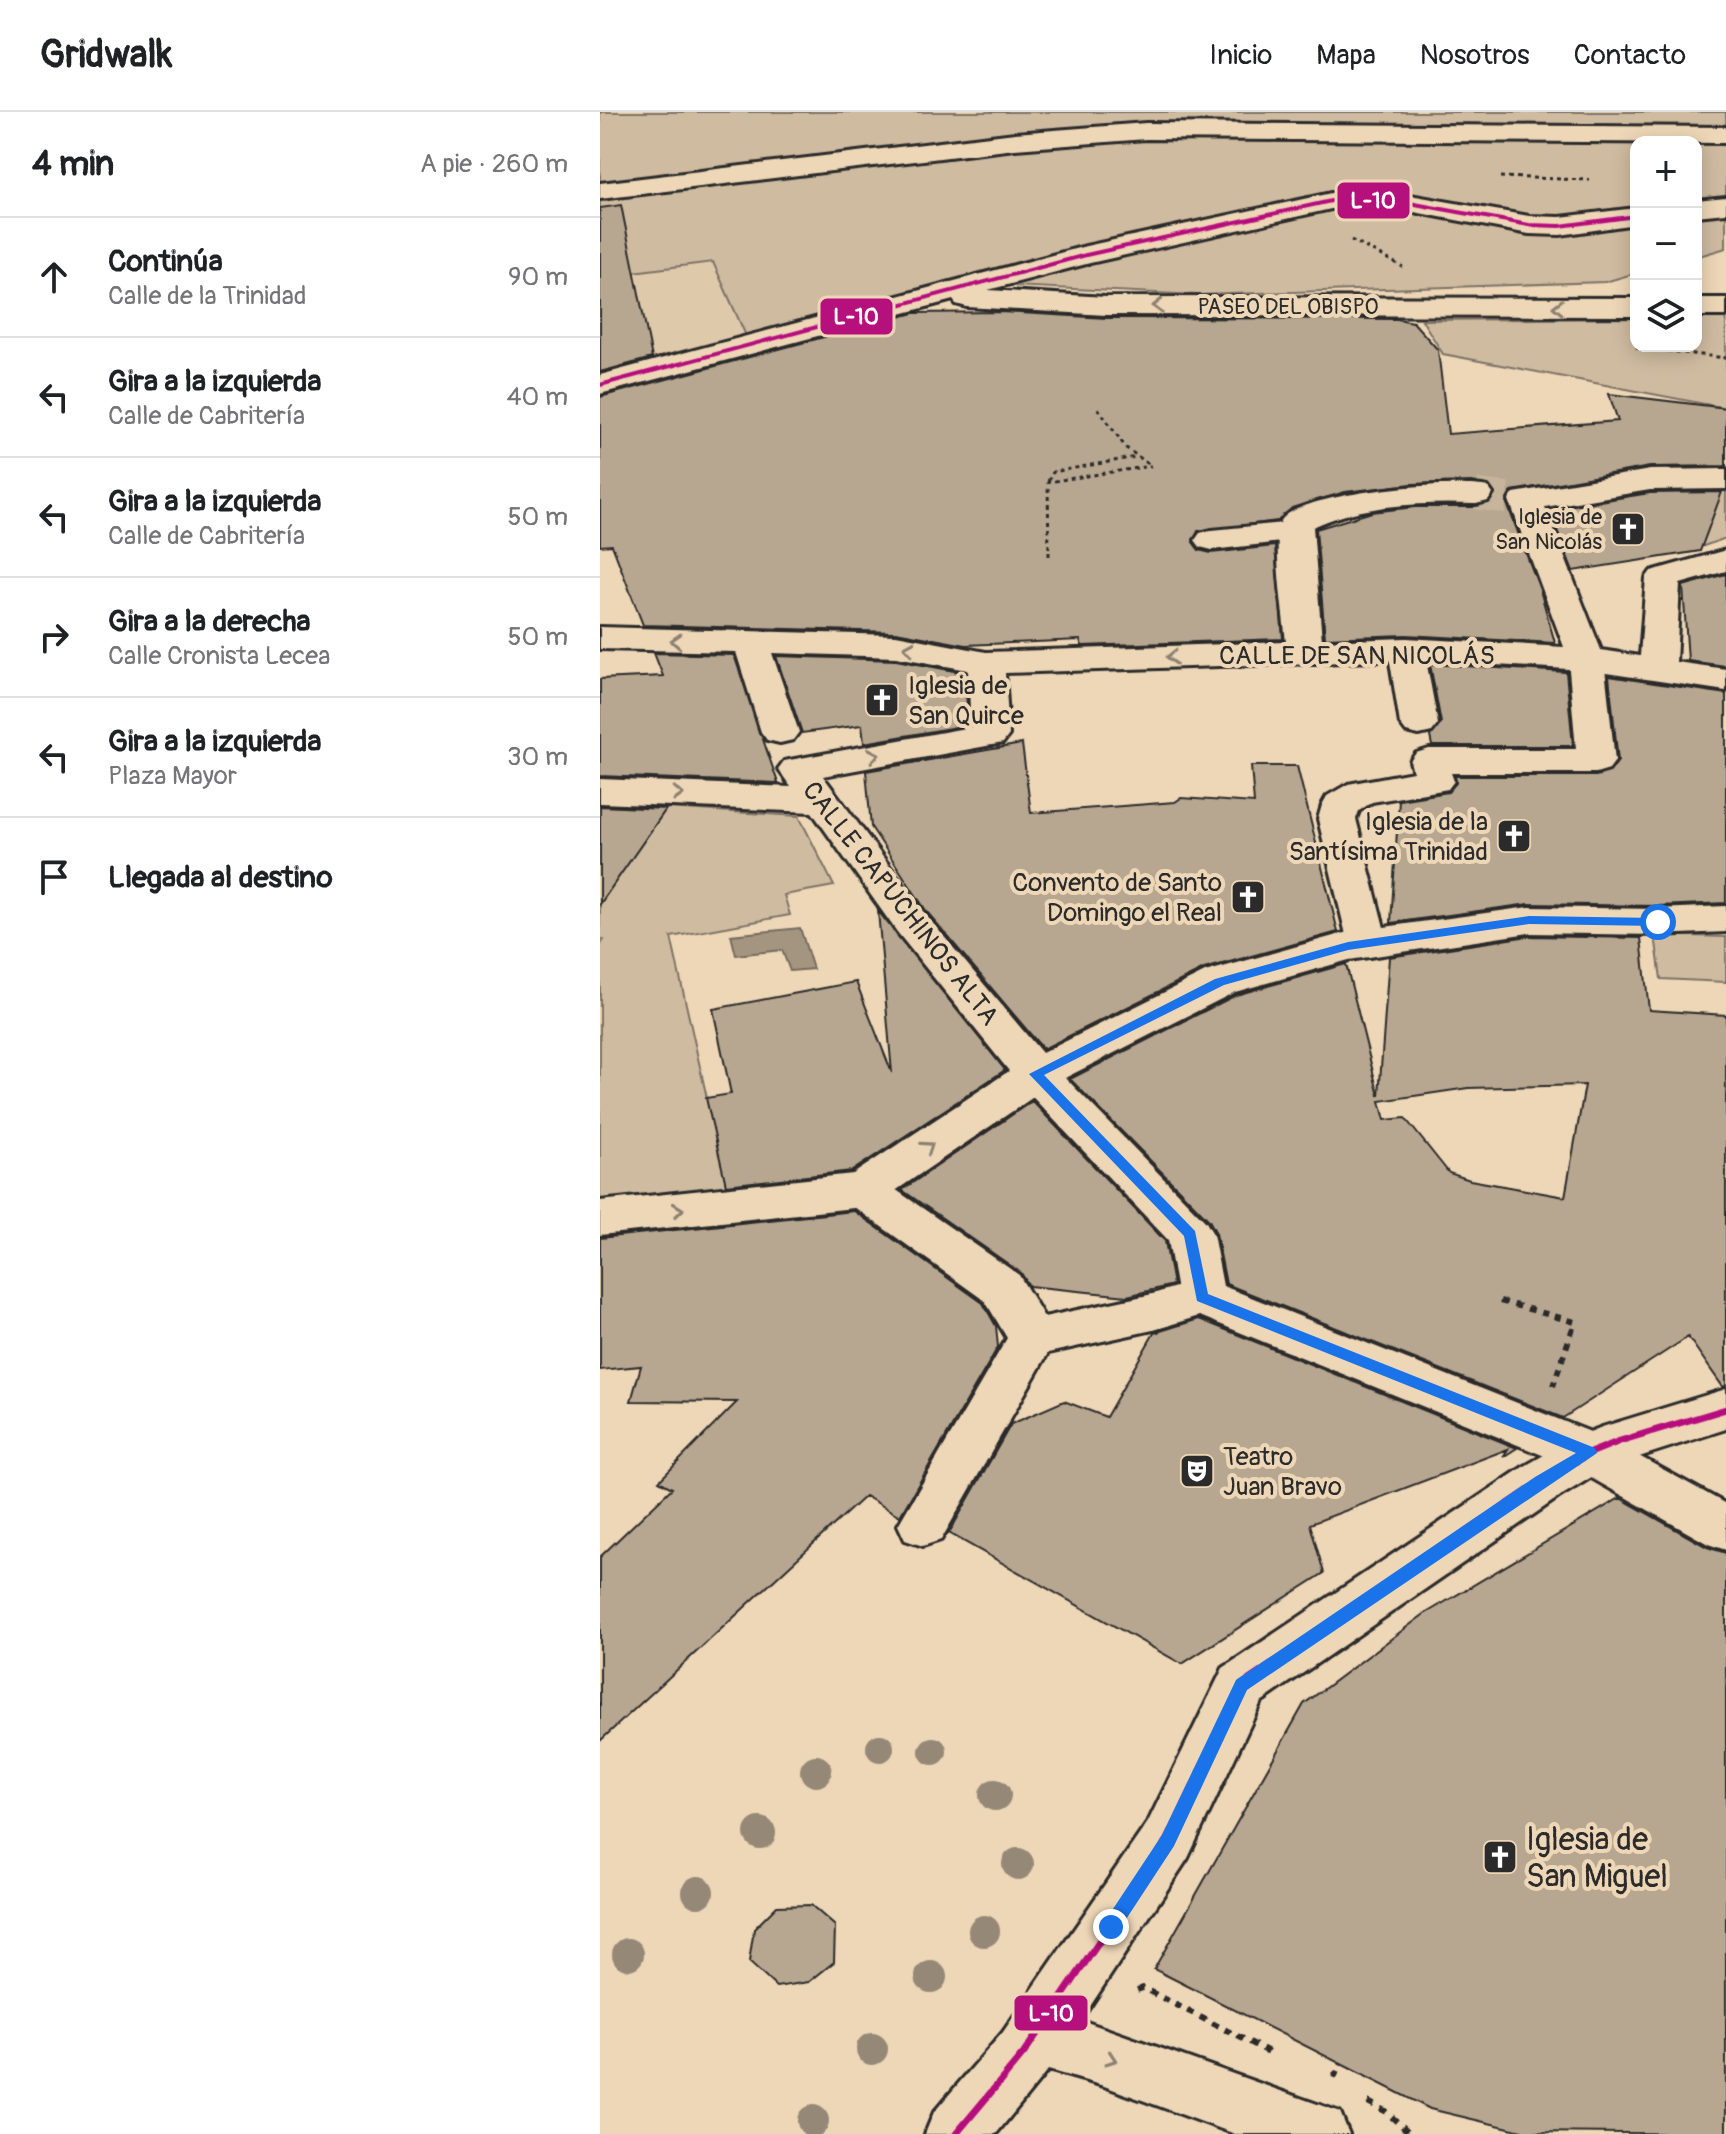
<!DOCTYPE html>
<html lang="es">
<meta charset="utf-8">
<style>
:root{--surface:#fff;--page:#f2f2f2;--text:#202124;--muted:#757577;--line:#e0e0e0}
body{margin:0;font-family:Pangolin,sans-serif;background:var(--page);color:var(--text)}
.controls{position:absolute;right:24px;top:24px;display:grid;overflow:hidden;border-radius:16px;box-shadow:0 4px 20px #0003}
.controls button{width:72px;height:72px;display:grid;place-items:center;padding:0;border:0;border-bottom:2px solid var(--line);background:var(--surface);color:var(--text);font:40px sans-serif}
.stop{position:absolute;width:24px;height:24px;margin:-18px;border:6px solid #1a73e8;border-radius:50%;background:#fff}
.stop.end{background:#1a73e8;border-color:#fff;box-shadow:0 2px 8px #0008}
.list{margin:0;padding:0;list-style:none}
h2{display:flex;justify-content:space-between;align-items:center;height:104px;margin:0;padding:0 32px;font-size:34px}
h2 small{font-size:26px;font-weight:400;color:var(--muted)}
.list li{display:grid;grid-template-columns:52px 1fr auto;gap:24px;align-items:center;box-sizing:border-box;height:120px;padding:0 32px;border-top:2px solid var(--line)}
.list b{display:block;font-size:30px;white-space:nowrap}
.list p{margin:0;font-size:26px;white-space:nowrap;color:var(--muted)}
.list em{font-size:26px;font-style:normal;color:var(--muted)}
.icon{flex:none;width:44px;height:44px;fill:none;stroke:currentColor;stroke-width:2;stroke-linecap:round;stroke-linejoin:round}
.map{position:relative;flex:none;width:1126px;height:2022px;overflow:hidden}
header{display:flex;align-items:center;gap:48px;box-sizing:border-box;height:112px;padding:0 40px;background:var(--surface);border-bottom:2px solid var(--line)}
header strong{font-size:38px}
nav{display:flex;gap:44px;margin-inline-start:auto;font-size:28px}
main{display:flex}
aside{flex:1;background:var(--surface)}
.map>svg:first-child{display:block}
.built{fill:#dec9ab}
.green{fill:#cfbba0;stroke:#7d7366;stroke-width:2}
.water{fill:#a49581;stroke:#746b5f;stroke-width:2}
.building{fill:#b8a790;stroke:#2b2b2b;stroke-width:2;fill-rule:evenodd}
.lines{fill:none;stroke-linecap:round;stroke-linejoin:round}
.minor-tunnel{stroke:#c7b59b;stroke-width:31;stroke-dasharray:31 15;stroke-linecap:butt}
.pedestrian-casing{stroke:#2b2b2b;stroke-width:6}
.minor-casing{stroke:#2b2b2b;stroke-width:6}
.primary-casing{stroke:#2b2b2b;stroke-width:6}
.path-far1{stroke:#2b2b2b;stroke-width:3;stroke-dasharray:4 4;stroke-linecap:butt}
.path{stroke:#2b2b2b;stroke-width:6;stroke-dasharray:7 7;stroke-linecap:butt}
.pedestrian{fill:#eed7b7;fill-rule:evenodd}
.minor{fill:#eed7b7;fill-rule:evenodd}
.primary{fill:#eed7b7;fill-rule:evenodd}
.bus-1-far1-casing{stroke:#eed7b7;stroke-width:8}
.bus-1-casing{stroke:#eed7b7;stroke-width:13}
.bus-1-far1{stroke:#b6107d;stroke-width:4}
.bus-1{stroke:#b6107d;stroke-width:7}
.tree{fill:#958877}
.oneway{stroke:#8c8171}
.route{fill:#1a73e8}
.labels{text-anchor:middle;stroke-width:8;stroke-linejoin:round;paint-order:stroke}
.far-street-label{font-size:22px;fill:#2b2b2b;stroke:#eed7b7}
.far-poi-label{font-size:22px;fill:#2b2b2b;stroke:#eed7b7;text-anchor:end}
.street-label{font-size:26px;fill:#2b2b2b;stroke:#eed7b7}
.poi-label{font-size:26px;fill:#2b2b2b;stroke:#eed7b7;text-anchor:start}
.near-poi-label{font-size:32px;fill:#2b2b2b;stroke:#eed7b7;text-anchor:start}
.line-badge{stroke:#eed7b7;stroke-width:3}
.badge-label{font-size:22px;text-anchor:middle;font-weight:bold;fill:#fff}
</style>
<header>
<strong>Gridwalk</strong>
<nav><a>Inicio</a><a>Mapa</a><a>Nosotros</a><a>Contacto</a></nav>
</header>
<main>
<aside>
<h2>4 min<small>A pie · 260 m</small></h2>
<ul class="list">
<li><svg class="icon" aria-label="ahead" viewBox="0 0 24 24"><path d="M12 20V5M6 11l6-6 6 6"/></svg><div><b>Continúa</b><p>Calle de la Trinidad</p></div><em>90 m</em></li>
<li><svg class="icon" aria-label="left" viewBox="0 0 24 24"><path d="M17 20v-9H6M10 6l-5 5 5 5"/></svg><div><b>Gira a la izquierda</b><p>Calle de Cabritería</p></div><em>40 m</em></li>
<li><svg class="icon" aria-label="left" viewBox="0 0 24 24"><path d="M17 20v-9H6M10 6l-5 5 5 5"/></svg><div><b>Gira a la izquierda</b><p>Calle de Cabritería</p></div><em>50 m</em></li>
<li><svg class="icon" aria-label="right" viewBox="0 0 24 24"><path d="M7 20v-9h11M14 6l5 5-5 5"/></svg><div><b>Gira a la derecha</b><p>Calle Cronista Lecea</p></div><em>50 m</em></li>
<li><svg class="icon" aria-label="left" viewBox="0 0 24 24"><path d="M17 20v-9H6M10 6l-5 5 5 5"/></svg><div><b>Gira a la izquierda</b><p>Plaza Mayor</p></div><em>30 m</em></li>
<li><svg class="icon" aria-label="arrive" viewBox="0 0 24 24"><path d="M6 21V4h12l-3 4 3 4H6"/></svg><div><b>Llegada al destino</b></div></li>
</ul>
</aside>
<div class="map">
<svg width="1126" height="2022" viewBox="0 0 1126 2022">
<rect width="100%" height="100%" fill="#eed7b7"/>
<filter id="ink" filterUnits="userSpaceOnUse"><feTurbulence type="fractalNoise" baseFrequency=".0125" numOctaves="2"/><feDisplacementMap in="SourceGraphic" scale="16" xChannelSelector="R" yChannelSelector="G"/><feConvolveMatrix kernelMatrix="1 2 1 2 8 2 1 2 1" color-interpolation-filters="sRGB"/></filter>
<g filter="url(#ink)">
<path class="built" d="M113,150L147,226L0,263V164Z"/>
<path class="green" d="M0,0H1126V136L1096,145V30H1036V161L1005,170L598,183L372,172L147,226L113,150L0,164Z
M1036,206V234H1096V206H1126V296L843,242L822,208Z
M1126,371V426L1084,441L1082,382L1077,377Z
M67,696L199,704L234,774L184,783L190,803L71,825L127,1076L0,1090V834L4,828L0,826V792Z
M1055,823L1126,825V870L1061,867Z"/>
<path class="water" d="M200,816L213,857L190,859L182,838L136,843L131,823Z"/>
<path class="building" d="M21,93L52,246L0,260V96Z
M401,200L506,206L797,207L813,210L838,238L848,322L1018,309L1009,282L1126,296V354L1050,355L912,379L906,389L940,478L955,531L806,523L725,526L716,417L772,400L815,395H876L890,391L896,382L890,373L871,370L812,372L745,380L692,396L678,409L598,419L593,430L599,438L611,441L675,434L683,527L482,534L480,528L366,533L296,520L43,513L12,433L0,434V285L314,201Z
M1122,380L1100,439L973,459L949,397L1050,381Z
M1126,462V554L1088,549L1083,474Z
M54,541L134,543L178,671L0,664V567L63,564Z
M176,544L296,548L365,561L368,613L264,631L262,613L202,621Z
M830,552L966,560L973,634H832L830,624L841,611Z
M1009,564L1126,582V791L1058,794L929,792L791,811L799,688L848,680L856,671L855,664H996L1010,660L1018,649Z
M422,632L431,701L575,690L581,686L654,691L651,654H697L738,820L604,857L443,937L327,800L271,715L266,659Z
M0,694L66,697L0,792Z
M278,799L405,958L252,1059L126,1073L106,986L131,982L113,897L256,870L292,961Z
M929,824L1041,826L1049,898L1126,903V1274L1123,1275L1088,1225L963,1306L626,1172L616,1121L609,1108L470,967L636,883L746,852L779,984L789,845ZM985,973L965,1085L870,1068L849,1061L805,1006L785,1008L780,989L868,976Z
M432,989L565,1129L573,1173L527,1184L429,1174L421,1161L302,1078Z
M254,1099L383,1191L396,1214L398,1235L300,1404L265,1384L0,1629V1445L72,1376L59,1369L137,1290L31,1289L41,1254L0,1258V1126Z
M599,1207L917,1336L903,1345L908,1337L710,1412L724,1461L582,1552L349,1421L411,1312L464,1289L506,1305L554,1221Z
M1020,1386L1107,1435L1126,1441V2022L926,2020L830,1997L554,1857L704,1592L823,1503Z
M211,1793L235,1814L234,1850L209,1870L176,1875L149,1850L154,1817L177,1794Z"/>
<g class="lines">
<path class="minor-tunnel" d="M876,382L915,387"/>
<g class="pedestrian-casing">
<path id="pedestrian" d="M694,410L706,413L711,420L706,427L612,438L600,435L595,428L600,421L612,418Z
M806,526L819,529L824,537L838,612L832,620L819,623L806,620L800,612L788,537L793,529Z
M986,536L999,539L1004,547L1015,649L1009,657L996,661H851L854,669L848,677L772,690L759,699L756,707L788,831L782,841L768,845L754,841L748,831L718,707L722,693L727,684L748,672L813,660L810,649L816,641L829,637H976L968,547L973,539Z
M436,947L451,951L606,1110L613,1122L623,1174L1008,1327L1126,1392V1438L1108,1432L972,1355L585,1198L578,1185L568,1128L421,973L414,962L421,951Z
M263,1061L279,1066L419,1163L444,1205L553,1182L570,1187L577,1200L570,1213L553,1218L448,1241L341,1428L323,1434L305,1428L298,1413L407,1226L385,1189L247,1090L240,1078L247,1066Z"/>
</g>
<g class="minor-casing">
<path id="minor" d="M793,80L929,104L960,105L1036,96V112L960,123L929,122L793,96L731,97L490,151L388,178L506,185L1036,186V204L506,203L367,195L356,192L353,188L0,282V263L486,134L731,81Z
M1126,85V101L1096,104V88Z
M1096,186H1126V204H1096Z
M1126,357V377L1050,378L945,395L1001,538L1040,544L1046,466L1051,459L1126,438V459L1080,472L1076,550L1126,557V579L986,558L806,548L405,561L409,623L403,631L223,664L325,802L442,941L605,860L748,820L929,795L1058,797L1126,794V820L1058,823L929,821L749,848L635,880L451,973L279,1090L263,1095L0,1123V1089L253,1062L409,959L297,820L212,700L0,691V667L191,675L178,657L184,649L371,615L368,558L296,545L172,541L199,620L193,628L180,631L167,628L161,620L136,540L0,537V515L296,523L386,540L686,530C684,506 672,427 681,409C697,380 856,367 888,375L893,382L888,389L876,392C825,390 760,392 713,415L722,529L806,526L964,535L909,388L914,381L1050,358Z
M602,1167L619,1172L626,1185L619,1198L553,1218L536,1213L529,1200L536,1187Z
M1126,1277V1317L1008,1355L959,1385L661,1590L588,1746L481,1908L740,2000L749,2022H635L504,1974L448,1958L396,2022H325L334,2000L403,1920L548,1710L623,1556L923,1355L972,1327L1002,1315Z"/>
</g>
<g class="primary-casing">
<path id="primary" d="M546,11L1126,15V31L546,27L415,37L0,87V71L415,21Z"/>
</g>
<path class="path-far1" d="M900,65L990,68
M751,128L803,155
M1036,235L1126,246
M498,296L526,336L550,353
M448,369L453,360L536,345
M449,444L448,370L551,354"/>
<path class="path" d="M900,1189L975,1210L953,1274
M537,1878L543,1876L671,1941
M734,1966L740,1952
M768,1990L785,1999L811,2022"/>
<use href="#pedestrian" class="pedestrian"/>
<use href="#minor" class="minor"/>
<use href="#primary" class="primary"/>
<g class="bus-1-far1-casing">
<path id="bus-1-far1" d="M0,273L486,143L731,89L793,88L929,113L960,114L1036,104"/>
</g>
<g class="bus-1-casing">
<path id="bus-1" d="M356,2022L424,1941L568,1728L642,1573L941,1370L990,1341L1020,1329L1126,1297"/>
</g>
<use href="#bus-1-far1" class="bus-1-far1"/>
<use href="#bus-1" class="bus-1"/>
</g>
<g class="tree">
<circle cx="280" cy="1636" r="14"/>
<circle cx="333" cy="1639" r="14"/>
<circle cx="216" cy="1659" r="16"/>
<circle cx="395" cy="1683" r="16"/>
<circle cx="160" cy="1721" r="16"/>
<circle cx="418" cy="1752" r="16"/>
<circle cx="98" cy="1780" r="16"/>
<circle cx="384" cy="1819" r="16"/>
<circle cx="28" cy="1842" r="16"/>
<circle cx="331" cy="1865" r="16"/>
<circle cx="272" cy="1937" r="16"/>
<circle cx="213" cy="2009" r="16"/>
</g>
<defs><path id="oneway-chevron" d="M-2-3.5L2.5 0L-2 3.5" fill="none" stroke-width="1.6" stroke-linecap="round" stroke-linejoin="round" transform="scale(2)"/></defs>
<g class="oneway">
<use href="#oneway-chevron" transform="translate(558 194) rotate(179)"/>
<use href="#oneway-chevron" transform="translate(958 195) rotate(-179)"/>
<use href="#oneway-chevron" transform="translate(76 529) rotate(-177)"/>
<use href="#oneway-chevron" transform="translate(309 536) rotate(-171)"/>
<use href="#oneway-chevron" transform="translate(572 545) rotate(178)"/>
<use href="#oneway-chevron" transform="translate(274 643) rotate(-10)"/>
<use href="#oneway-chevron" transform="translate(78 682) rotate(2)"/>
<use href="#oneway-chevron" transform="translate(328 1035) rotate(-34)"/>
<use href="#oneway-chevron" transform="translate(78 1098) rotate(-6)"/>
<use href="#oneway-chevron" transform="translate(511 1947) rotate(19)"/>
</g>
</g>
<path class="route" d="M929,804L1058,806L1064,810L1058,814L929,812L748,838L624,873L444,963L595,1119L608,1182L995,1336L997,1341L647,1578L574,1734L517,1821H505L503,1815L505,1809L562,1723L636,1568L935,1365L976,1341L597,1189L584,1124L429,962L615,867L748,830Z"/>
<defs>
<g id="church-square" transform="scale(1.8)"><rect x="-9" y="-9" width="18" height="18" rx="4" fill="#2b2b2b" stroke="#eed7b7"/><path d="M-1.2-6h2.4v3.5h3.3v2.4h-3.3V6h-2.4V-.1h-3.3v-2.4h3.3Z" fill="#fff"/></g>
<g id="theatre-square" transform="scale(1.8)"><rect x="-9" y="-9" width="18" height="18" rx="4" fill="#2b2b2b" stroke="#eed7b7"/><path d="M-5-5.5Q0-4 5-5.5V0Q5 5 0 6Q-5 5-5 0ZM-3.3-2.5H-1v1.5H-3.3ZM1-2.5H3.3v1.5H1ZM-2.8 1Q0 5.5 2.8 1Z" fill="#fff"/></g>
</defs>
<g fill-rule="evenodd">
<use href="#church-square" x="1028" y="417"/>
<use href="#church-square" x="282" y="588"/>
<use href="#church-square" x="914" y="724"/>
<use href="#church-square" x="648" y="785"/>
<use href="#theatre-square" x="597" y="1359"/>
<use href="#church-square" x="900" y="1745"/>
</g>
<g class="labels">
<g class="far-street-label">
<text x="688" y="202">PASEO DEL OBISPO</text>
</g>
<g class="far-poi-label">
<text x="1002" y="412">Iglesia de<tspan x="1002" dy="25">San Nicolás</tspan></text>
</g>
<g class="street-label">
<text x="757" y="552">CALLE DE SAN NICOLÁS</text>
<text transform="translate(301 791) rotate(52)" y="9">CALLE CAPUCHINOS ALTA</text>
</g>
<g class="poi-label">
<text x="308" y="582">Iglesia de<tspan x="308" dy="30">San Quirce</tspan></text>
<text x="888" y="718" text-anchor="end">Iglesia de la<tspan x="888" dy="30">Santísima Trinidad</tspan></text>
<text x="622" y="779" text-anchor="end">Convento de Santo<tspan x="622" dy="30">Domingo el Real</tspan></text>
<text x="623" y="1353">Teatro<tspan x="623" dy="30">Juan Bravo</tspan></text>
</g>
<g class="near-poi-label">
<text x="926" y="1738">Iglesia de<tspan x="926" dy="37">San Miguel</tspan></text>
</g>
</g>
<g class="line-badge">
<rect x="736" y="69" width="75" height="39" rx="8" fill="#b6107d"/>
<rect x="219" y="185" width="75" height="39" rx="8" fill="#b6107d"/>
<rect x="413" y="1882" width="76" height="38" rx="8" fill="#b6107d"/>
</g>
<g class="badge-label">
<text x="773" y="96">L-10</text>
<text x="256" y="212">L-10</text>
<text x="451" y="1909">L-10</text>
</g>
</svg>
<div class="controls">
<button>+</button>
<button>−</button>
<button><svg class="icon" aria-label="layers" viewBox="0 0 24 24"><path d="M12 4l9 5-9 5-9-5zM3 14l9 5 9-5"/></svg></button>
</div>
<div class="stop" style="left:1058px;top:810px"></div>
<div class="stop end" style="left:511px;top:1815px"></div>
</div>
</main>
